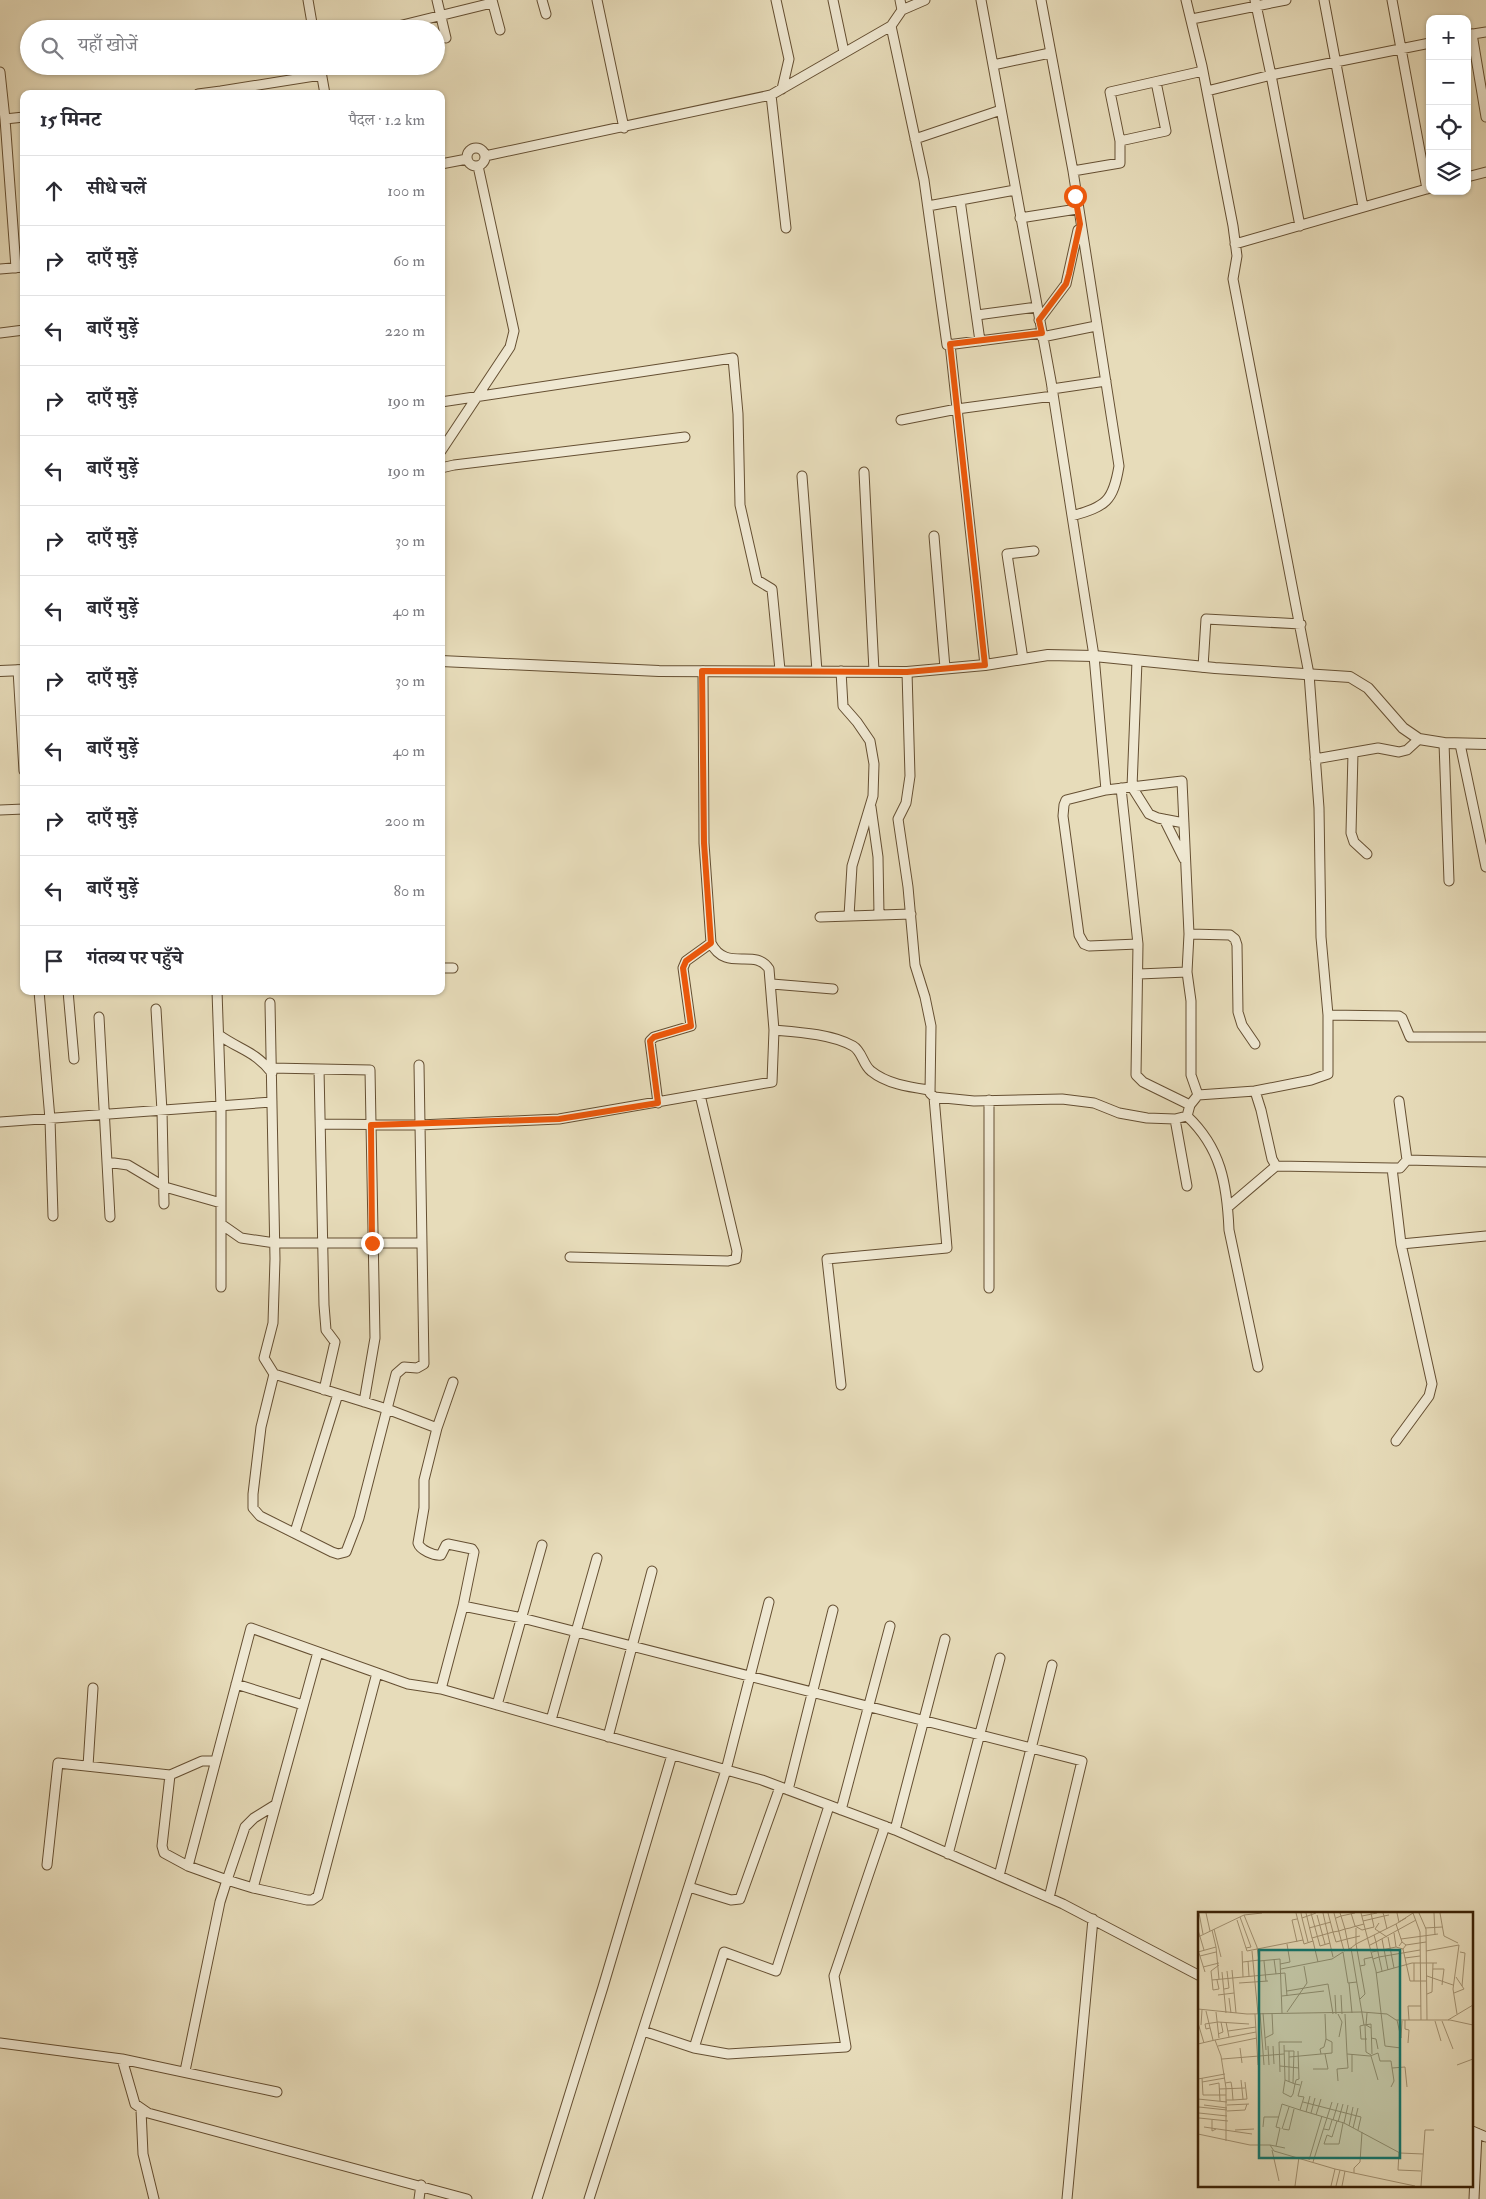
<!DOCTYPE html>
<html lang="hi">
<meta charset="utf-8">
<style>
:root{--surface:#fff;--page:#f7f7f7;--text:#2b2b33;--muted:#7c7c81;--line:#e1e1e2}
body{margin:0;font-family:"IM FELL Double Pica","Noto Serif Devanagari",serif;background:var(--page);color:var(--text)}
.controls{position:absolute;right:15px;top:15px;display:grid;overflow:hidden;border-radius:10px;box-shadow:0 1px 4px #0004}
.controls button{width:45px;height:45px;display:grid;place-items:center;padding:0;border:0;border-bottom:1px solid var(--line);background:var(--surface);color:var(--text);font:25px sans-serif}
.stop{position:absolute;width:15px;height:15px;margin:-11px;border:4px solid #ea580c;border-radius:50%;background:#fff}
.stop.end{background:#ea580c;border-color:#fff;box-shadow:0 1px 5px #0008}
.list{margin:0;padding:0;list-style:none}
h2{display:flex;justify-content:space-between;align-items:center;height:65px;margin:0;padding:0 20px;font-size:21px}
h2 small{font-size:16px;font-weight:400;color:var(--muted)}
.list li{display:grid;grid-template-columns:32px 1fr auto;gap:15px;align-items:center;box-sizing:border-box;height:70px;padding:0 20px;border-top:1px solid var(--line)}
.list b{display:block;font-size:19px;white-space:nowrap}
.list em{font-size:16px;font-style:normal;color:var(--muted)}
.icon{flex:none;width:28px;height:28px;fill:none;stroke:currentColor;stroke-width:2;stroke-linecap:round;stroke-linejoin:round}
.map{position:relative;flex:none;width:1486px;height:2199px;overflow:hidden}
.search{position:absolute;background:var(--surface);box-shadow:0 1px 4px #0004;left:20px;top:20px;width:425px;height:55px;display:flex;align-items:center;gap:12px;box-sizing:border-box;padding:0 18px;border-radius:28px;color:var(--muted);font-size:19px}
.panel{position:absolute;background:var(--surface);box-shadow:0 1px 4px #0004;left:20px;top:90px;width:425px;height:905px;border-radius:10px}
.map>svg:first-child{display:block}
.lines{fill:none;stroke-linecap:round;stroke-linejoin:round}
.minor-casing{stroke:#654f32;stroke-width:11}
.tertiary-casing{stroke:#654f32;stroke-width:12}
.minor{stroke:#efe8d2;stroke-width:9}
.tertiary{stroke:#efe8d2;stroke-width:10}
.route{stroke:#ea580c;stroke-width:6}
.inset-road{fill:none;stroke:#a29171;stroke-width:1}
.view{fill:#0f766e;fill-opacity:0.15;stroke:#0f766e;stroke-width:2.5}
.inset-edge{fill:none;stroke:#3a2004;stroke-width:2.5}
</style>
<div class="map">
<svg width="1486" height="2199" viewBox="0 0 1486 2199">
<rect width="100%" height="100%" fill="#e7dcba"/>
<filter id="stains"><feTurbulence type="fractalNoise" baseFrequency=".004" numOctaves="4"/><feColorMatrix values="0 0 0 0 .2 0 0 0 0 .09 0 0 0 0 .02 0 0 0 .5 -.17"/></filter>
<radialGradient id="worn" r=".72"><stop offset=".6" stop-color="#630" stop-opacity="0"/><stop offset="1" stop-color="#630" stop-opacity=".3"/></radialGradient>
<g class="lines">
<g class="minor-casing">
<path id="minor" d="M308,0L313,29
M437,0L446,38
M492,0L500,30
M542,0L546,14
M597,0L624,128
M776,0L789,59L782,89
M833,0L844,52
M900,0L902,10L925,0
M981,0L1051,381L1072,516L1094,656L1106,790L1182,781L1189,934L1187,972L1191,1001V1075L1198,1095
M1041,0L1073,171L1119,466C1113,502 1106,506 1072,516
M1186,0L1202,66L1233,226L1237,256L1233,279L1309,674L1319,808L1321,937L1328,1015L1399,1016L1402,1018L1410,1037H1486
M1324,0L1363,207
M1392,0L1427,189
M902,10L891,26L924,180L947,345L1042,333
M1192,19L1286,0
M386,29L492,3
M1472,34L1486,117
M1467,35L1486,32
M993,65L1050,53
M320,66L325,94
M0,72L5,119L24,117
M221,91L321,75
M1207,91L1271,75L1255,0
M198,94L221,91V94
M771,95L786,228
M5,119L16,268
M915,139L1001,110
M1120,141L1166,131L1156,82
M467 157a9 9 0 1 1 18 0a9 9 0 1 1-18 0Z
M485,156L771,95L891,26
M441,164L467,159
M1073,171L1120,163V141L1110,92L1203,71
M1467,177L1486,172
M960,200L980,341
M928,206L1015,190
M1020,218L1077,209
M1300,226L1271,75L1430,43
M1235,244L1430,188
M0,269L24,267
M977,315L1037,307
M1039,320L1066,284L1078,230
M0,333L24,330
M1042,337L1096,326
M950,344L985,665
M1052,389L1106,381
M441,402L733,358L738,414L740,505L757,580L772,589L780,670
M901,420L957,409L1053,396
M441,451L510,347L514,331L478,166
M441,468L454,465L685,437
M864,472L874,671
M802,476L817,671
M934,536L945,668
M1023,659L1007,554L1034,551
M1137,661L1132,787L1149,814L1158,818L1184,823
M1203,667L1206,619L1301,624
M18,670L24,771
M841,671L843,706L857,722L870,741L874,764L873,796L852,866L849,916
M907,672L910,776L906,803L898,819L908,887L915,965L925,997L931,1026L930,1093L934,1097L974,1101L1062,1099L1094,1103L1119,1113L1147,1118L1175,1119L1187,1116L1190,1105L1198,1095L1255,1091L1261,1110L1272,1159L1276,1166L1392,1168L1401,1244L1432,1384L1429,1396L1396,1441
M1444,743L1449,881
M1460,744L1486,867
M1353,753L1351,833L1354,842L1367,854
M1315,759L1378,748L1399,752L1407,750L1419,739
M1121,788L1138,944L1136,1075L1143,1082L1190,1105
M1106,790L1066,800L1064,805L1063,816L1079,935L1084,944L1089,946L1138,944
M871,807L878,857L879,915
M0,810L24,809
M1164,819L1184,859
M820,917L911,914
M1189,934L1230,935L1235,939L1237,945L1238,1012L1242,1025L1255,1044
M441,968H453
M1139,974L1187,972
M772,984L833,989
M39,991L50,1119L53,1216
M68,991L74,1059
M217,991L221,1107V1287
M270,1003L275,1259L273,1323L264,1358L274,1374
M156,1009L162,1111L164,1204
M99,1017L110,1217
M774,1030C798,1032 832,1034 853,1046C862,1051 863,1065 871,1071C887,1084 909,1087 929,1090
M219,1035C240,1050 255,1051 272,1073
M419,1065L424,1364L417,1368L404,1367L396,1374L359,1518L346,1552L338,1554L332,1552L260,1516L253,1508V1494L261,1427L274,1374L387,1409L437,1428
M271,1068L370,1070L375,1338L364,1402
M319,1069L324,1305L326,1330L335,1342L324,1390
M1255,1091L1311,1080L1328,1074V1015
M658,1103L650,1041L654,1037L691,1026L683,968L686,961L711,943
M1187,1116C1221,1148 1227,1184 1229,1230L1258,1367
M1175,1119L1187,1186
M0,1122L272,1102
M321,1124L419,1125L559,1119L772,1082L774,1030L769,969C755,947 726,973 711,943L704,843L703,671
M1407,1160L1486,1162
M107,1162L128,1165L165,1187L221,1203
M1392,1168H1400L1407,1160L1399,1101
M1228,1207L1276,1166
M221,1224L241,1238L275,1243H421
M1401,1244L1486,1236
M570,1257L728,1261L736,1259L737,1251L700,1095
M989,1288V1100
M841,1385L827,1259L947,1248L934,1097
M295,1532L338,1394
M463,1606L522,1618L1082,1761L1049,1898
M236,1684L303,1705
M441,1689L762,1780L895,1830L1063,1904L1200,1976
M497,1705L542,1545
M551,1720L597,1558
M608,1737L652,1571
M88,1766L93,1688
M170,1775L162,1846L164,1853L188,1866
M788,1790L833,1610
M275,1805L254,1818L245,1827L227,1880L253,1888L318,1652
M829,1806L776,1971L724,1952L694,2048L728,2054L846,2047L834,1976L885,1826
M841,1810L890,1626
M895,1830L945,1639
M948,1854L1000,1658
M47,1865L58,1763L170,1775L202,1761H215
M999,1876L1052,1665
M689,1887L731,1900L740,1899L780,1787
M253,1888L307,1900H312L318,1896L377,1673
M643,2031L694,2048
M0,2043L122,2059L135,2104L148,2113L467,2199
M122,2059L277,2092
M185,2071L220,1902L227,1880L188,1866L251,1628L408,1684L441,1689L463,1606L474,1552L472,1549L448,1544L446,1545L441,1555C434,1556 420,1550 418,1543L424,1508V1480L437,1428L453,1382
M141,2110L143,2154L154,2199
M1472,2131L1486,2137
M419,2199L421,2185
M537,2199L603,1987L672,1755
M589,2199L726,1770L769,1602
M1067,2199L1093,1919
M1474,2199L1477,2133"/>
</g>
<g class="tertiary-casing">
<path id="tertiary" d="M441,661L659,671L907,672L985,665L1048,655L1094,656L1215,668L1350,677L1368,688L1403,728L1419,739L1444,743L1486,744
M0,671L24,670"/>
</g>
<use href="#minor" class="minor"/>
<use href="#tertiary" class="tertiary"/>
</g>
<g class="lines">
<path class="route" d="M372,1243L371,1125L559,1119L658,1103L650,1041L654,1037L691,1026L683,968L686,961L711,943L704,843L702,671L907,672L985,665L950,344L1042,333L1039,320L1066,284L1069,274L1080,224L1075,196"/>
</g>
<g transform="translate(1198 1912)">
<rect width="275" height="275" fill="#e7dcba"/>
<path class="inset-road" d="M1,1L5,22M8,1L12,19M98,1L105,28M103,1L104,6L118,1M108,1L114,26L135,20L130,1M113,1L122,34L132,31M125,1L135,45M136,1L146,39L153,36L166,113L173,112L174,142M142,1L143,4L157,1M153,1L157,14L164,18L176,15L173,1M163,1L178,59L187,134L203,136M199,1L201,10L208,6M215,1L222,20L223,108M221,1L228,17L229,108M236,1L237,23M242,1L246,24L260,31M46,3L59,35L61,49L82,47L84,101M119,3L127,32M164,4L179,1M42,5L53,35L48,36M104,6L110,30M138,6L143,4L147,17L149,27L138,30L135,20L141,19L147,17L152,16L155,15L166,12M99,7L94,8L99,30M39,8L49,39L105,28L106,32L115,29L114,26M165,9L186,4L185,1M181,11L177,17L189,25M111,16L133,10M227,16L244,15M16,17L23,45M189,17L186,4L191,3M0,18L6,38M196,21L198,35L205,37L208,33M176,23L178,30L218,8M0,25L46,3L64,1M190,25L196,56M184,27L190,58M203,27L240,22M115,29L120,50M204,30L198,12L215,1M172,33L178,30L181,45L175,47M201,34L204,30L208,33L228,30M18,35L21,67M153,36L158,32V16M151,37L149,27L162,24M205,37L212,69H228M0,38L7,60M44,39L45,65L87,61L89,84M54,39L60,102M228,39L261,33L255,77L259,102M0,40L18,35L14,18M145,40L150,71L159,70M174,40L198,35M262,40L267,41L264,74M2,44L18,40M207,46L222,44M76,47L78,62M50,49L51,64M66,49L68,69M45,50L61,48M216,51V69M82,52L92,50L89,32M21,53L13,59L14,68L45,65M162,54L167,53L166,47L175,45M5,55L21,51M83,57L134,47L145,40M235,57H246L244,73M34,58L38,101M184,59L181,45L222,38M24,60L28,101M178,61L214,51H239M229,64L255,73M14,68L15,78L21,77L19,68M41,71L70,69M151,71L154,101M26,77L31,76L29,59M89,79L130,72L135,102M256,81L266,77L258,65M229,82L234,80L235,51M20,83L36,81M137,83L138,102M143,83L144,102M84,84L126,79M31,86L33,101M162,87L167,82L158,32L198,12M0,97L49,102L164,100L189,102L198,108H252L275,113M8,99L15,128M18,100L21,126M89,100L109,71L106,54M62,101L66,153M65,101L68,138M169,101L168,113L173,116M57,102L60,153M140,102L144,110L141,125M147,102L149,142L172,144L180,141L182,149H193L196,169L193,175M199,108L203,126L204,109M207,108V117L211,118L210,131M211,108L210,94H223M250,108L275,93M237,109L243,129M244,109L255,137M28,110L31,125M0,111L6,131M3,113L4,98M166,113L162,114L163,127H169M167,113L168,140L173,143M12,116L8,117L7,112L20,110L51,112M30,119L58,115M20,122L25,120L23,110M67,126L75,122L74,101M173,126L178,127L180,137M17,128L58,120M0,132L17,128L23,144L28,176V229M86,133L87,168M20,134L59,126M70,134L71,153M75,134L76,152M42,136L44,151M86,139H96L95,171M91,139V170M100,139L101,167L98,168L97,172L95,182L93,185L85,181L87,168L97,172L102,173M123,142L122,137L126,135L128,127M173,144L180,168M91,145L134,141V130L128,127L127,102M24,147L86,142M259,153L275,147M82,154L101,156M194,156L207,155L209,175M115,157H130L127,142M82,160L81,130H104M154,160V142M4,166L5,183H28M0,167L27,162M43,168L45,187M140,169L139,157L150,156L149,142M4,170L27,166M27,171L33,170L34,176L35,188H28M11,173L21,171L22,189M21,177L47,176M0,184V217M0,187L29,190M35,188L49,187L47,170M105,190L163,205L160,218M6,193L29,196M29,193L51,192M1,195L29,198M102,198L146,211L202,241L225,242M29,199L47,198L49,192M108,200L112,184M1,201L29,204M113,201L117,186M118,203L123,187M1,206L30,209M14,208V219L18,217M135,208L140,191M139,209L134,225L129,223L126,232H141L145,211M140,210L145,192M146,211L150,193M151,214L155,195M6,215L54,222M65,215L66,205H81M155,216L160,196M84,217L91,195M85,217L91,218L96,197M126,217L131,218L134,208M37,218L56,217M0,222L52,233H72L76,239L137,257L217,274M72,233L87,236M78,234L82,216L78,215L84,192L102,198L106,185L100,184L104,169M74,238L81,269M201,240L200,258L223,259M111,248L124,204M115,250L134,190M156,261V256L162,250L164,220M97,274L101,245M133,274L137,257M138,274L142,258M144,274L147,259M223,274L227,218H236"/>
<path class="view" d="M61,38H202V246H61Z"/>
<rect width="275" height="275" class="inset-edge"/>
</g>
<rect width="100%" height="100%" filter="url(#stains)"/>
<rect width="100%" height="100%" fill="url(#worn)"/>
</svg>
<div class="controls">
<button>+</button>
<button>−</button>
<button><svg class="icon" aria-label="locate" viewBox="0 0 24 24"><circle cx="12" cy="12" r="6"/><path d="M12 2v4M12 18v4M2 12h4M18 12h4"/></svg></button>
<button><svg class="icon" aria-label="layers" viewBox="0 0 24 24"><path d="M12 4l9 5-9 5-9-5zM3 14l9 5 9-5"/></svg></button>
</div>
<div class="stop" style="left:1075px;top:196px"></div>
<div class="stop end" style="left:372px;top:1243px"></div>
<div class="search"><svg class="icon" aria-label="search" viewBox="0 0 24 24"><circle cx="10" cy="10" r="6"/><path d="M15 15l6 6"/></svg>यहाँ खोजें</div>
<section class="panel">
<h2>15 मिनट<small>पैदल · 1.2 km</small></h2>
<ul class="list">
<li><svg class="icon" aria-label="ahead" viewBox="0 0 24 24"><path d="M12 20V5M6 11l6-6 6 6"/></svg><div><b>सीधे चलें</b></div><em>100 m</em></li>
<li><svg class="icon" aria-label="right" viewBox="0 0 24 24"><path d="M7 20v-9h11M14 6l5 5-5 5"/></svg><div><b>दाएँ मुड़ें</b></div><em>60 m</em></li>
<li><svg class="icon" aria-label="left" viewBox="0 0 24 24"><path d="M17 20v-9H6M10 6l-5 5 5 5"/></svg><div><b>बाएँ मुड़ें</b></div><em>220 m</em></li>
<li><svg class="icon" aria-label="right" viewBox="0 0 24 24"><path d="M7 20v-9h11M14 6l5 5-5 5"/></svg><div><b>दाएँ मुड़ें</b></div><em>190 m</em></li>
<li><svg class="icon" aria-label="left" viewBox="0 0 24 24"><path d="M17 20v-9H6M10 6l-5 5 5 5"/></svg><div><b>बाएँ मुड़ें</b></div><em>190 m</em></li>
<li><svg class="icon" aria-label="right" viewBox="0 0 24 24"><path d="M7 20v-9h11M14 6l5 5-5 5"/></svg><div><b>दाएँ मुड़ें</b></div><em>30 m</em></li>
<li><svg class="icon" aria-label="left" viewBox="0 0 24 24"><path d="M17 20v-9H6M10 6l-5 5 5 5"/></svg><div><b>बाएँ मुड़ें</b></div><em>40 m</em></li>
<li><svg class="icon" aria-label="right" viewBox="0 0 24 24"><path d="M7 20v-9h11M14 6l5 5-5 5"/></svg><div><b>दाएँ मुड़ें</b></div><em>30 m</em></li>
<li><svg class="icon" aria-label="left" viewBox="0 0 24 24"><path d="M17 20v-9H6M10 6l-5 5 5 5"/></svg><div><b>बाएँ मुड़ें</b></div><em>40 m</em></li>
<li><svg class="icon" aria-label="right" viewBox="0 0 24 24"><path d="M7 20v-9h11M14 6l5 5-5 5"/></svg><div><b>दाएँ मुड़ें</b></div><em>200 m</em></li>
<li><svg class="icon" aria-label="left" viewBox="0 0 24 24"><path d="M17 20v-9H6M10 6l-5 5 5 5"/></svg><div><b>बाएँ मुड़ें</b></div><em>80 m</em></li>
<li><svg class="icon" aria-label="arrive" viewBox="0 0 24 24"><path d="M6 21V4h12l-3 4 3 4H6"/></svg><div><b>गंतव्य पर पहुँचे</b></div></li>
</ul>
</section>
</div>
